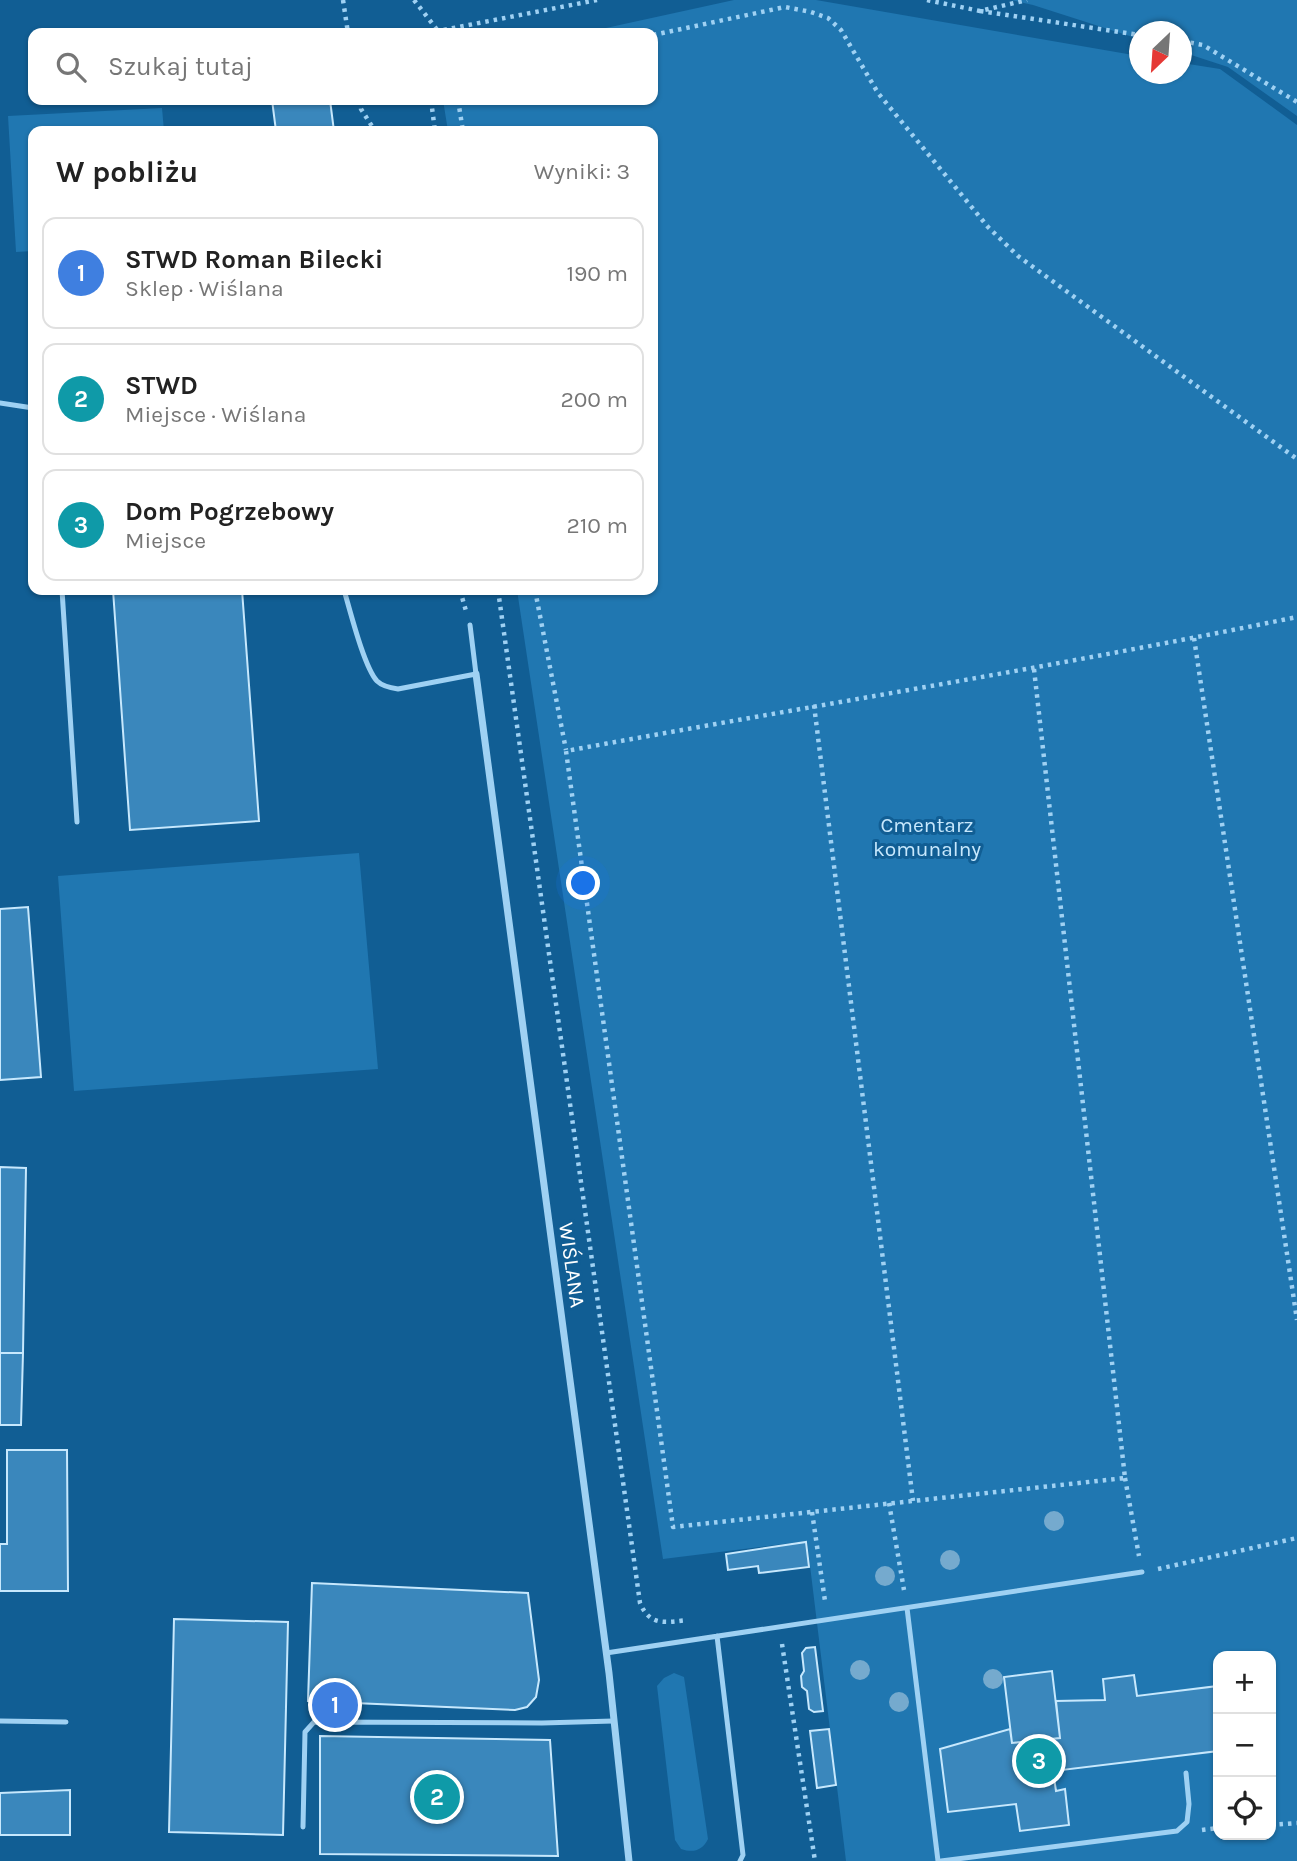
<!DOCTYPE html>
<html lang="pl">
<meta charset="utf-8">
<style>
:root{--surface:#fff;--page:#f6f6f6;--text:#222;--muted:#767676;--line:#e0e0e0;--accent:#db2777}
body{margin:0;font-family:Karla,sans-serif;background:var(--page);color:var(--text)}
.controls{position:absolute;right:21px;bottom:21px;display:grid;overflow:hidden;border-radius:14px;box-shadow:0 2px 5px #0004}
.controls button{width:63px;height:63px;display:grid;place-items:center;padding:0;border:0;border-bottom:2px solid var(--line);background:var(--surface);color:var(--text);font:35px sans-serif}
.compass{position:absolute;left:1129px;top:21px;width:63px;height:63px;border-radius:50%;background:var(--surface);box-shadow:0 2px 5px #0004;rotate:205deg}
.you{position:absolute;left:584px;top:884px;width:24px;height:24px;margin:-18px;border:5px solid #fff;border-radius:50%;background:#1a73e8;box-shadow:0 0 0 10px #1a73e833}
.badge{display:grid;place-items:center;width:46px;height:46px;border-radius:50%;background:var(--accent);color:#fff;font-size:23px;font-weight:700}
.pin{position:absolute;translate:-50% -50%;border:4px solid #fff;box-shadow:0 2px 7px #0006}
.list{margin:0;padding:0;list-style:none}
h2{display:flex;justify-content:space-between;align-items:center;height:91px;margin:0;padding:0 28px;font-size:30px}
h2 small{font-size:23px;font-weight:400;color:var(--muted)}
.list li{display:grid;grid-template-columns:46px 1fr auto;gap:21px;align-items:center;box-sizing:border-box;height:112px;margin:0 14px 14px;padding:0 14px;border:2px solid var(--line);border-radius:14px}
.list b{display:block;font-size:26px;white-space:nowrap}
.list p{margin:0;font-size:23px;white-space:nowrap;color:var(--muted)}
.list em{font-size:23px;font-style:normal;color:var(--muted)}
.icon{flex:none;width:38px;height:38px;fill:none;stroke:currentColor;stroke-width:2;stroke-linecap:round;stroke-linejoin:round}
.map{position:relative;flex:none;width:1297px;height:1861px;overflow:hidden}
.search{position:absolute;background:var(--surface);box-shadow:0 2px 5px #0004;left:28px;top:28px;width:630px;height:77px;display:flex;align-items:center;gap:18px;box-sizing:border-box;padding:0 24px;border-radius:14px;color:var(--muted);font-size:26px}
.panel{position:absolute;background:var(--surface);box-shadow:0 2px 5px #0004;left:28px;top:126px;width:630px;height:469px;border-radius:14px}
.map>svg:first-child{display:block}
.green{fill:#2077b1;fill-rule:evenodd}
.building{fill:#3a87bc;stroke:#c7e8fd;stroke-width:2}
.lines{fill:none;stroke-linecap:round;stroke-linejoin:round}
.path{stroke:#9fd1f3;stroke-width:4.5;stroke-dasharray:3.5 5;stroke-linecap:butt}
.lane{stroke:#9fd1f3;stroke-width:5}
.street{stroke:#9fd1f3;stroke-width:7}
.tree{fill:#75aace}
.labels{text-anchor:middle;stroke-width:6;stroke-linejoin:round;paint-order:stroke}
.park-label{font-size:21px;fill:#c7e8fd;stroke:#115e94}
.street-label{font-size:21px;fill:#fff;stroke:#115e94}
</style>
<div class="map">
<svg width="1297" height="1861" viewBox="0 0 1297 1861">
<rect width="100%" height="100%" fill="#115e94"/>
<path class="green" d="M734,0H816L1139,56L1140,74H1182V63L1220,69L1297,125V1861H846L807,1541L663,1559L517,590H653V131H448L443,100H653V33H583ZM1218,1656H1271V1835H1218Z
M1011,0H1297V116L1228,67L1182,52V32H1140L1139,39L1033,5Z
M162,108L164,131H33V251L16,252L8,116Z
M359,853L378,1069L74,1091L58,876Z
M674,1673L684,1677L708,1839C702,1851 693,1853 681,1849L675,1840L657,1686L664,1678Z"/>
<path class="building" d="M272,100H330L334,131H276Z
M113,590H242L259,821L130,830Z
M28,907L41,1077L0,1080V909Z
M0,1167L26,1168L23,1353H0Z
M0,1353H23L21,1425H0Z
M7,1450H67L68,1591H0V1544H7Z
M806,1542L809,1567L759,1573L758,1566L728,1570L726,1554Z
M312,1583L528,1593L539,1680L536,1697L527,1707L515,1710L308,1701Z
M174,1619L288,1622L283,1835L169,1832Z
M815,1647L823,1711L814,1712L809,1709L807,1691L802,1687L801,1676L804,1671L802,1653L806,1648Z
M1052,1671L1060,1738L1012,1743L1004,1677Z
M1134,1675L1137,1696L1218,1686V1751L1053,1771L1056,1791L1065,1789L1069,1825L1020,1831L1016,1804L948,1812L940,1749L1010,1729L1012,1743L1060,1738L1056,1701L1105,1700L1103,1679Z
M829,1729L836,1785L817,1788L810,1731Z
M320,1736L550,1740L558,1856L320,1854Z
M70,1790V1835H0V1793Z"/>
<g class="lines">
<path class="path" d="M343,0L348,33
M414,0L438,31
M927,0L980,11L1027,0
M980,11L1140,35
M436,33L438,31L597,0
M653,35L785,7L811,12L828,18L841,30L878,93L988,227L1018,256L1297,459
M1182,41L1203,45L1297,102
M360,100L361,109L375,131
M431,100L435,131
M458,100L463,131
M460,590L466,611
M498,590L640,1603C650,1627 666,1622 688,1620
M535,590L566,750
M1194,638L1297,1320
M1034,669L1125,1478L673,1527L566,751C810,706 1054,667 1297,617
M814,705L913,1501
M1125,1478L1139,1556
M889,1503L904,1590
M812,1512L825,1601
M1158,1569L1297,1538
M782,1644L815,1861
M1271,1825L1297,1823
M1202,1830L1218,1828"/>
<path class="lane" d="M0,403L33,408
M62,590L77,822
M344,590C350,610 364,667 377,681C382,686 391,688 398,689L476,674L470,625
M907,1608L938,1861
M717,1636L743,1855L740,1861
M606,1653L1142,1572
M0,1721L66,1722
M303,1827L305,1732L314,1722L542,1723L613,1721
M941,1861L1177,1831L1187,1822L1189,1804L1186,1773"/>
<path class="street" d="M476,674L609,1673L629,1861"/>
</g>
<g class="tree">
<circle cx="1054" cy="1521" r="10"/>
<circle cx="950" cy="1560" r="10"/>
<circle cx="885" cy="1576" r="10"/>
<circle cx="860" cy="1670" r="10"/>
<circle cx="993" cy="1679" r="10"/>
<circle cx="899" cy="1702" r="10"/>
</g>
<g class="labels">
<g class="park-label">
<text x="927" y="832">Cmentarz<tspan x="927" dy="24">komunalny</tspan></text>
</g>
<g class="street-label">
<text transform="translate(572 1265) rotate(82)" y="7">WIŚLANA</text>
</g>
</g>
</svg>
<div class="controls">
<button>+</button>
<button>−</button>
<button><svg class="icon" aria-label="locate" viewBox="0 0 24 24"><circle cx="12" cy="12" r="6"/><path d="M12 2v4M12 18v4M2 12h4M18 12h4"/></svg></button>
</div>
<svg class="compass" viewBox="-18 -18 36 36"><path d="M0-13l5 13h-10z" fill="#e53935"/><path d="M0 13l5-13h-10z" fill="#767676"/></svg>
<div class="you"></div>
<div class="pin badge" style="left:335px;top:1705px;background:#3f7fe0">1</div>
<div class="pin badge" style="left:437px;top:1797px;background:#0f9aa8">2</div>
<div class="pin badge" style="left:1039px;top:1761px;background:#0f9aa8">3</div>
<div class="search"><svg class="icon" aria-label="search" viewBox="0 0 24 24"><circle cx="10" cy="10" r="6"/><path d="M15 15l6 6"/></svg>Szukaj tutaj</div>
<section class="panel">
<h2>W pobliżu<small>Wyniki: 3</small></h2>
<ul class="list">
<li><span class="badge" style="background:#3f7fe0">1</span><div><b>STWD Roman Bilecki</b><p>Sklep · Wiślana</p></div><em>190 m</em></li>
<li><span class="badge" style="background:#0f9aa8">2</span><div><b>STWD</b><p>Miejsce · Wiślana</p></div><em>200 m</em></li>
<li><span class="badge" style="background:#0f9aa8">3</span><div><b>Dom Pogrzebowy</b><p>Miejsce</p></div><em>210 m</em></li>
</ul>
</section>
</div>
